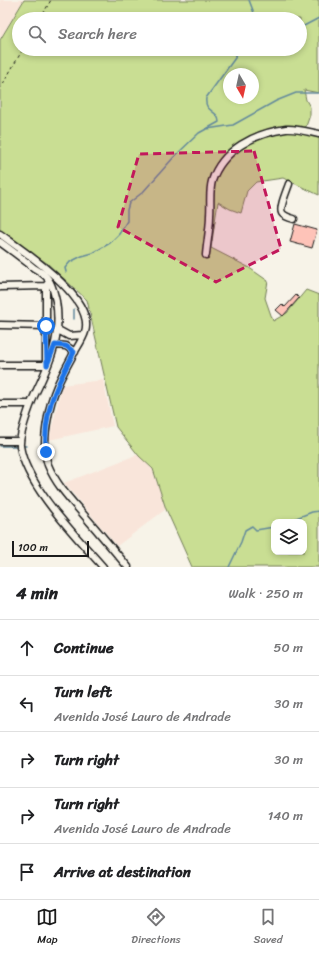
<!DOCTYPE html>
<meta charset="utf-8">
<style>
:root{--surface:#fff;--page:#f2f2f2;--text:#202124;--muted:#757577;--line:#e0e0e0;--accent:#1c1c1c}
body{margin:0;font-family:Sriracha,sans-serif;background:var(--page);color:var(--text)}
.controls{position:absolute;right:12px;bottom:12px;display:grid;overflow:hidden;border-radius:8px;box-shadow:0 2px 6px #0003}
.controls button{width:36px;height:36px;display:grid;place-items:center;padding:0;border:0;border-bottom:1px solid var(--line);background:var(--surface);color:var(--text);font:20px sans-serif}
.compass{position:absolute;left:223px;top:68px;width:36px;height:36px;border-radius:50%;background:var(--surface);box-shadow:0 2px 6px #0003;rotate:171deg}
.scale{position:absolute;left:12px;bottom:10px;width:77px;box-sizing:border-box;padding-left:4px;border:2px solid #1c1c1c;border-top:0;font-size:11px;line-height:14px;white-space:nowrap;color:#1c1c1c;-webkit-text-stroke:3px #f7f3e8;paint-order:stroke}
.stop{position:absolute;width:12px;height:12px;margin:-9px;border:3px solid #1a73e8;border-radius:50%;background:#fff}
.stop.end{background:#1a73e8;border-color:#fff;box-shadow:0 1px 4px #0008}
.list{margin:0;padding:0;list-style:none}
h2{display:flex;justify-content:space-between;align-items:center;height:52px;margin:0;padding:0 16px;font-size:17px}
h2 small{font-size:13px;font-weight:400;color:var(--muted)}
.list li{display:grid;grid-template-columns:26px 1fr auto;gap:12px;align-items:center;box-sizing:border-box;height:56px;padding:0 16px;border-top:1px solid var(--line)}
.list b{display:block;font-size:15px;white-space:nowrap}
.list p{margin:0;font-size:13px;white-space:nowrap;color:var(--muted)}
.list em{font-size:13px;font-style:normal;color:var(--muted)}
.icon{flex:none;width:22px;height:22px;fill:none;stroke:currentColor;stroke-width:2;stroke-linecap:round;stroke-linejoin:round}
.map{position:relative;flex:none;width:319px;height:567px;overflow:hidden}
.search{position:absolute;background:var(--surface);box-shadow:0 2px 6px #0003;left:12px;right:12px;top:12px;height:44px;display:flex;align-items:center;gap:10px;box-sizing:border-box;padding:0 14px;border-radius:22px;color:var(--muted);font-size:15px}
.sheet{height:332px;background:var(--surface)}
nav{display:flex;justify-content:space-around;align-items:center;box-sizing:border-box;height:56px;border-top:1px solid var(--line);background:var(--surface);font-size:11px;color:var(--muted)}
nav a{display:grid;justify-items:center;gap:2px}
nav .on{color:var(--accent)}
.map>svg:first-child{display:block}
.built{fill:#f9e5da}
.green{fill:#c9de93;stroke:#727d58;fill-rule:evenodd}
.lines{fill:none;stroke-linecap:round;stroke-linejoin:round}
.stream{stroke:#62899c;stroke-width:1.5}
.building{fill:#fec3b8;stroke:#1c1c1c}
.minor-casing{stroke:#1c1c1c;stroke-width:9}
.path{stroke:#1c1c1c;stroke-width:1;stroke-dasharray:3 3;stroke-linecap:butt}
.minor{stroke:#f7f3e8;stroke-width:6}
.route{stroke:#1a73e8;stroke-width:5}
.marked{fill:#c2185b;fill-opacity:0.2;stroke:#c2185b;stroke-width:3;stroke-dasharray:8 5;stroke-linejoin:round}
</style>
<div class="map">
<svg width="319" height="567" viewBox="0 0 319 567">
<rect width="100%" height="100%" fill="#f7f3e8"/>
<filter id="ink" filterUnits="userSpaceOnUse"><feTurbulence type="fractalNoise" baseFrequency=".025" numOctaves="2"/><feDisplacementMap in="SourceGraphic" scale="8" xChannelSelector="R" yChannelSelector="G"/><feConvolveMatrix kernelMatrix="1 2 1 2 8 2 1 2 1" color-interpolation-filters="sRGB"/></filter>
<g filter="url(#ink)">
<path class="built" d="M0,0H24L0,40Z
M103,380L113,426L49,440L62,385Z
M139,454L153,470L166,509L117,546L64,483Z"/>
<path class="green" d="M24,0H319V93L304,90L306,100L310,107V115L304,132L319,137V195L283,178L256,182L247,191L241,213L230,209L218,202L211,248L248,267L268,281L265,298L273,321L287,313L306,290L319,295V567H192L166,509L153,469L139,456L116,427L87,300L48,264L0,232V40ZM19,19H300V49H19ZM229,74H253V98H229ZM274,522H304V552H274Z"/>
<g class="lines">
<path class="stream" d="M249,0L254,13L253,19
M300,28L319,18
M207,129L233,125L276,101L296,93H319
M66,272L65,268L70,262L82,256L93,253L110,243L119,234L127,221V210L129,203L143,192L174,157L199,133L219,122C218,109 204,113 206,98L235,58L238,49
M74,319V309
M0,446H18
M22,446H26
M286,522L312,512L319,511
M229,567L241,542L245,530L252,526L256,530L274,527"/>
</g>
<path class="building" d="M295,224L317,230L312,248L290,242Z
M296,295L299,298L283,316L276,310L282,304L285,307Z"/>
<g class="lines">
<g class="minor-casing">
<path id="minor" d="M289,184C287,190 279,208 282,213C284,216 290,218 294,219
M0,234C23,251 96,298 85,332C83,339 78,346 74,353C62,375 52,392 48,417C45,432 43,450 48,465C57,487 74,503 89,521C102,536 115,552 128,567
M0,242C11,250 23,259 34,268C39,271 45,274 48,279C53,286 54,293 56,301C62,337 50,363 35,394C30,405 19,435 20,446C26,486 77,537 103,567
M206,255C207,242 210,228 210,215C211,205 209,191 212,181C222,150 255,133 286,129C296,128 309,132 319,134
M0,287L46,286L48,283
M0,325L46,326
M58,330L69,336L83,335
M55,345L66,346L75,352
M0,365H47L46,360V286
M0,404H30
M0,441H20"/>
</g>
<path class="path" d="M40,19L51,0
M0,89L23,49"/>
<use href="#minor" class="minor"/>
</g>
</g>
<g class="lines" filter="url(#ink)">
<path class="route" d="M46,452C43,410 56,387 74,352L66,346L55,345L47,365L46,326"/>
</g>
<path class="marked" d="M254,151L281,249L216,282L118,227L139,154Z"/>
</svg>
<div class="controls">
<button><svg class="icon" aria-label="layers" viewBox="0 0 24 24"><path d="M12 4l9 5-9 5-9-5zM3 14l9 5 9-5"/></svg></button>
</div>
<svg class="compass" viewBox="-18 -18 36 36"><path d="M0-13l5 13h-10z" fill="#e53935"/><path d="M0 13l5-13h-10z" fill="#757577"/></svg>
<div class="scale">100 m</div>
<div class="stop" style="left:46px;top:326px"></div>
<div class="stop end" style="left:46px;top:452px"></div>
<div class="search"><svg class="icon" aria-label="search" viewBox="0 0 24 24"><circle cx="10" cy="10" r="6"/><path d="M15 15l6 6"/></svg>Search here</div>
</div>
<section class="sheet">
<h2>4 min<small>Walk · 250 m</small></h2>
<ul class="list">
<li><svg class="icon" aria-label="ahead" viewBox="0 0 24 24"><path d="M12 20V5M6 11l6-6 6 6"/></svg><div><b>Continue</b></div><em>50 m</em></li>
<li><svg class="icon" aria-label="left" viewBox="0 0 24 24"><path d="M17 20v-9H6M10 6l-5 5 5 5"/></svg><div><b>Turn left</b><p>Avenida José Lauro de Andrade</p></div><em>30 m</em></li>
<li><svg class="icon" aria-label="right" viewBox="0 0 24 24"><path d="M7 20v-9h11M14 6l5 5-5 5"/></svg><div><b>Turn right</b></div><em>30 m</em></li>
<li><svg class="icon" aria-label="right" viewBox="0 0 24 24"><path d="M7 20v-9h11M14 6l5 5-5 5"/></svg><div><b>Turn right</b><p>Avenida José Lauro de Andrade</p></div><em>140 m</em></li>
<li><svg class="icon" aria-label="arrive" viewBox="0 0 24 24"><path d="M6 21V4h12l-3 4 3 4H6"/></svg><div><b>Arrive at destination</b></div></li>
</ul>
</section>
<nav>
<a class="on"><svg class="icon" aria-label="map" viewBox="0 0 24 24"><path d="M3 6l6-2 6 2 6-2v14l-6 2-6-2-6 2zM9 4v14M15 6v14"/></svg>Map</a>
<a><svg class="icon" aria-label="directions" viewBox="0 0 24 24"><path d="M12 3l9 9-9 9-9-9zM9 14v-3h6M13 9l2 2-2 2"/></svg>Directions</a>
<a><svg class="icon" aria-label="saved" viewBox="0 0 24 24"><path d="M7 4h10v16l-5-4-5 4z"/></svg>Saved</a>
</nav>
